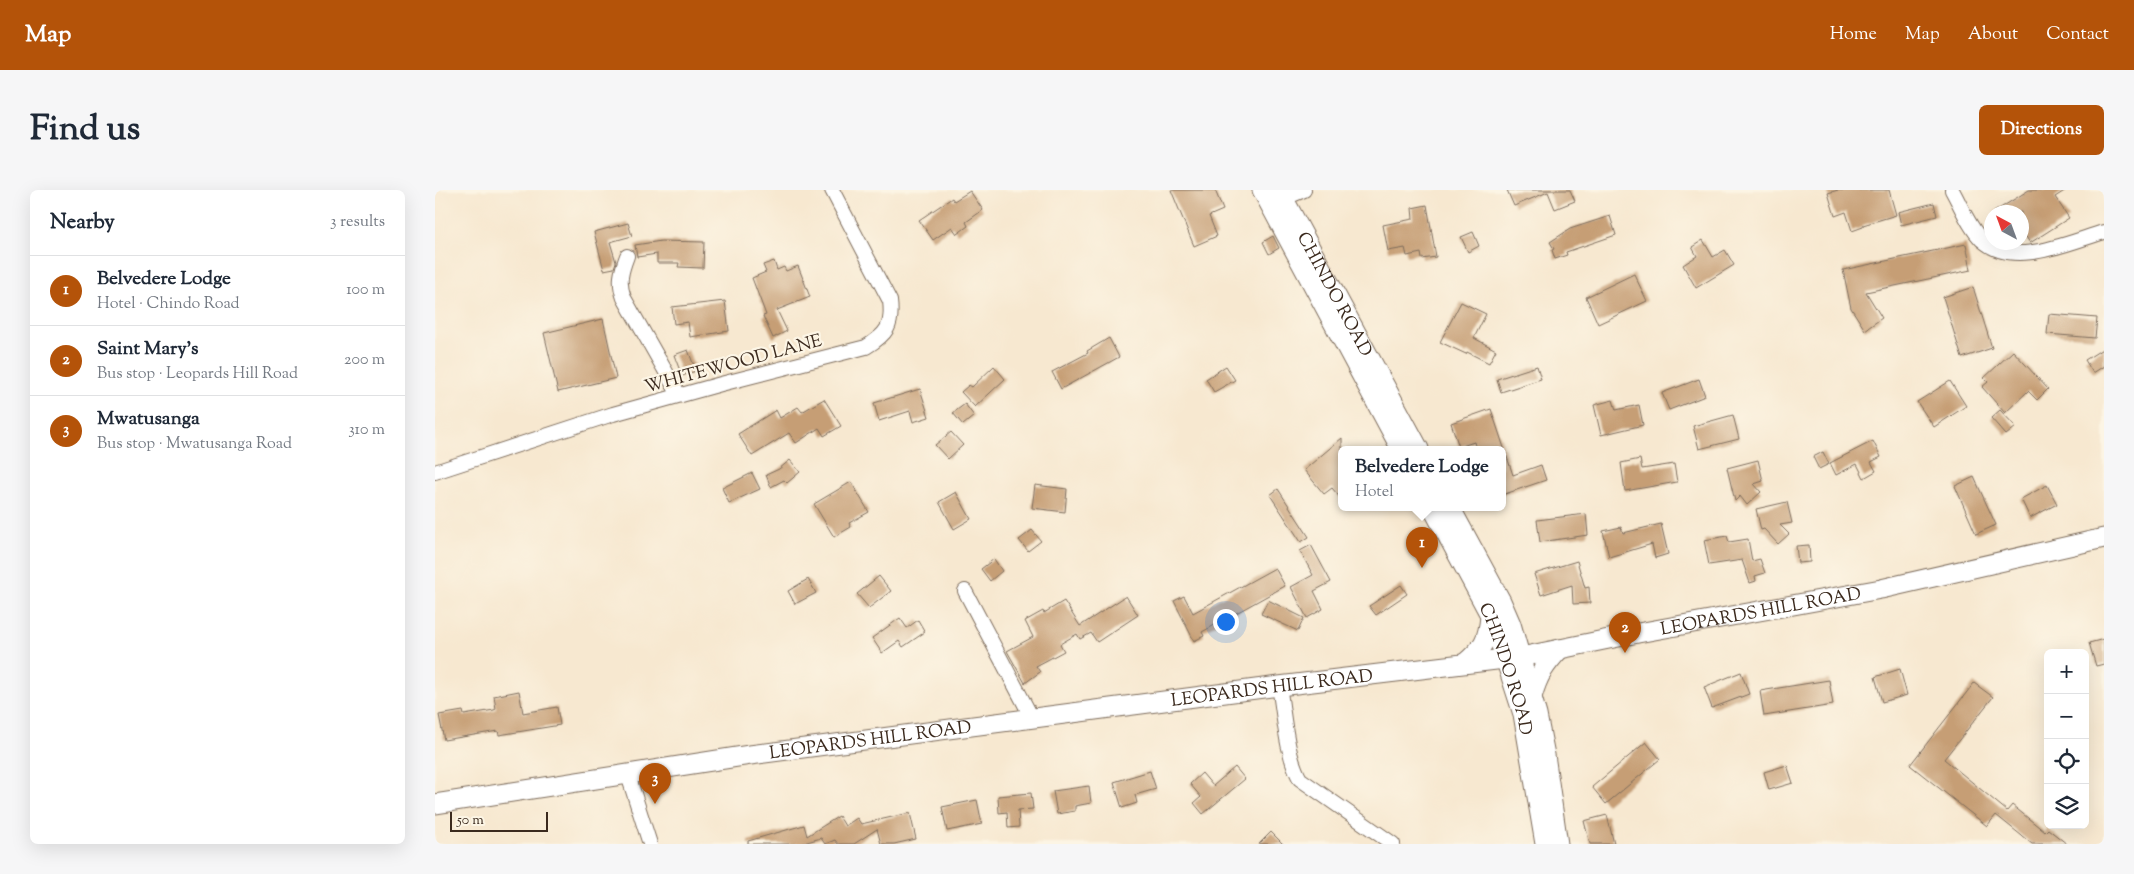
<!DOCTYPE html>
<meta charset="utf-8">
<style>
:root{--surface:#fff;--page:#f6f6f7;--text:#1f2937;--muted:#747a83;--line:#e0e1e3;--accent:#b45309}
body{margin:0;font-family:"Sorts Mill Goudy",serif;background:var(--page);color:var(--text)}
.controls{position:absolute;right:15px;bottom:15px;display:grid;overflow:hidden;border-radius:8px;box-shadow:0 5px 20px #0002}
.controls button{width:45px;height:45px;display:grid;place-items:center;padding:0;border:0;border-bottom:1px solid var(--line);background:var(--surface);color:var(--text);font:25px sans-serif}
.compass{position:absolute;left:1549px;top:15px;width:45px;height:45px;border-radius:50%;background:var(--surface);box-shadow:0 5px 20px #0002;rotate:319deg}
.scale{position:absolute;left:15px;bottom:12px;width:98px;box-sizing:border-box;padding-left:5px;border:2px solid #3b2a1e;border-top:0;font-size:14px;line-height:18px;white-space:nowrap;color:#3b2a1e;-webkit-text-stroke:4px #fcf5e5;paint-order:stroke}
.you{position:absolute;left:790px;top:431px;width:18px;height:18px;margin:-12px;border:4px solid #fff;border-radius:50%;background:#1a73e8;box-shadow:0 0 0 8px #1a73e833}
.badge{display:grid;place-items:center;width:32px;height:32px;border-radius:50%;background:var(--accent);color:#fff;font-size:16px;font-weight:700}
.pin{position:absolute;translate:-50% -41px;filter:drop-shadow(0 1px 2px #0008)}
.pin::after{content:'';position:absolute;top:26px;width:18px;height:15px;background:inherit;clip-path:polygon(0 0,100% 0,50% 100%)}
.popup{position:absolute;left:903px;top:256px;width:168px;height:65px;box-sizing:border-box;display:grid;place-content:center;border-radius:8px;background:var(--surface);filter:drop-shadow(0 1px 4px #0005);font-size:16px;white-space:nowrap;color:var(--muted)}
.popup b{font-size:19px;color:var(--text)}
.popup::after{content:'';position:absolute;left:50%;top:100%;margin-left:-10px;border:10px solid transparent;border-top-color:var(--surface)}
.list{margin:0;padding:0;list-style:none}
h2{display:flex;justify-content:space-between;align-items:center;height:65px;margin:0;padding:0 20px;font-size:21px}
h2 small{font-size:16px;font-weight:400;color:var(--muted)}
.list li{display:grid;grid-template-columns:32px 1fr auto;gap:15px;align-items:center;box-sizing:border-box;height:70px;padding:0 20px;border-top:1px solid var(--line)}
.list b{display:block;font-size:19px;white-space:nowrap}
.list p{margin:0;font-size:16px;white-space:nowrap;color:var(--muted)}
.list em{font-size:16px;font-style:normal;color:var(--muted)}
.icon{flex:none;width:28px;height:28px;fill:none;stroke:currentColor;stroke-width:2;stroke-linecap:round;stroke-linejoin:round}
.map{position:relative;flex:none;width:1669px;height:654px;overflow:hidden;border-radius:8px}
header{display:flex;align-items:center;gap:30px;box-sizing:border-box;height:70px;padding:0 25px;background:var(--accent);color:#fff}
header strong{font-size:24px}
nav{display:flex;gap:28px;margin-inline-start:auto;font-size:18px}
.intro{display:flex;align-items:center;justify-content:space-between;box-sizing:border-box;height:120px;padding:0 30px}
h1{margin:0;font-size:35px}
.button{padding:12px 22px;border-radius:8px;background:var(--accent);color:#fff;font-size:18px;font-weight:700}
main{display:flex;gap:30px;padding:0 30px}
aside{flex:1;background:var(--surface);border-radius:8px;box-shadow:0 5px 20px #0002}
.map>svg:first-child{display:block}
.building{fill:#c69e75}
.lines{fill:none;stroke-linecap:round;stroke-linejoin:round}
.street-casing{stroke:#7d6c5c;stroke-width:16}
.secondary-casing{stroke:#7d6c5c;stroke-width:21}
.street{stroke:#fff;stroke-width:14}
.secondary{stroke:#fff;stroke-width:19}
.labels{text-anchor:middle;stroke-width:4.5;stroke-linejoin:round;paint-order:stroke}
.street-label{font-size:18px;fill:#3b2a1e;stroke:#fcf5e5}
</style>
<header>
<strong>Map</strong>
<nav><a>Home</a><a>Map</a><a>About</a><a>Contact</a></nav>
</header>
<div class="intro"><h1>Find us</h1><a class="button">Directions</a></div>
<main>
<aside>
<h2>Nearby<small>3 results</small></h2>
<ul class="list">
<li><span class="badge">1</span><div><b>Belvedere Lodge</b><p>Hotel · Chindo Road</p></div><em>100 m</em></li>
<li><span class="badge">2</span><div><b>Saint Mary's</b><p>Bus stop · Leopards Hill Road</p></div><em>200 m</em></li>
<li><span class="badge">3</span><div><b>Mwatusanga</b><p>Bus stop · Mwatusanga Road</p></div><em>310 m</em></li>
</ul>
</aside>
<div class="map">
<svg width="1669" height="654" viewBox="0 0 1669 654">
<rect width="100%" height="100%" fill="#fcf5e5"/>
<filter id="ink" filterUnits="userSpaceOnUse"><feTurbulence type="fractalNoise" baseFrequency=".02" numOctaves="2"/><feDisplacementMap in="SourceGraphic" scale="10" xChannelSelector="R" yChannelSelector="G"/><feConvolveMatrix kernelMatrix="1 2 1 2 8 2 1 2 1" color-interpolation-filters="sRGB"/></filter>
<filter id="wash" filterUnits="userSpaceOnUse"><feTurbulence type="fractalNoise" baseFrequency=".0096" numOctaves="4" result="noise"/><feDisplacementMap in="SourceGraphic" scale="20" xChannelSelector="R" yChannelSelector="G"/><feGaussianBlur stdDeviation="1.12" result="paint"/><feColorMatrix in="noise" values="0 0 0 0 0 0 0 0 0 0 0 0 0 0 0 0 0 1.4 0 .05"/><feComposite in="paint" operator="in"/></filter>
<g filter="url(#wash)">
<rect width="100%" height="100%" fill="#f7e8d0"/>
<g id="blocks">
<path class="building" d="M736,0H780L788,20L774,26L782,46L759,56Z
M1072,0H1135L1140,11L1120,19L1113,2L1079,16Z
M1403,0H1454L1461,25L1428,35V37L1417,41L1411,22L1400,26L1393,3Z
M1594,0H1631L1620,7L1634,28L1595,53L1586,39V22H1559Z
M535,1L548,20L531,32L533,36L522,44L517,37L498,50L484,30L517,8L519,11Z
M1499,13L1502,26L1466,35L1463,22Z
M992,15L1001,67L987,69L986,63L972,66L970,58L953,61L948,35L978,29L977,18Z
M1175,26L1181,45L1131,62L1132,65L1120,69L1117,60L1119,59L1115,52L1135,39Z
M193,33L197,46L175,52L181,72L179,78L169,80L159,42Z
M1038,42L1044,56L1033,62L1026,47Z
M838,46L844,58L834,64L828,52Z
M1268,50L1278,67L1290,60L1299,75L1261,98L1248,75L1262,66L1257,57Z
M226,51L269,52L268,78L243,77L244,73H222V64L202,67L200,55Z
M1531,54L1536,80L1431,102L1447,128L1430,140L1416,118L1408,80Z
M339,71L342,80L349,77L351,81L363,76L375,107L342,120L352,141L338,148L328,126L331,125L317,88L331,82L328,75Z
M1199,84L1212,111L1163,134L1151,107Z
M1538,97L1557,158L1527,168L1508,107Z
M290,111L294,141L255,147L253,132L239,134L237,117Z
M1026,112L1051,124L1039,148L1061,160L1054,173L1032,162L1031,164L1005,152Z
M1614,124L1662,128L1660,148L1612,144Z
M168,129L181,188L123,202L109,143Z
M674,148L684,167L626,199L617,182L653,163L652,161Z
M1669,158V176L1658,183L1650,170Z
M253,160L261,181L247,186L239,165Z
M1578,161L1613,199L1602,210L1593,201L1570,223L1547,197L1553,192L1549,188Z
M559,176L570,189L540,217L526,202L534,195L537,197Z
M791,176L800,190L779,202L771,189Z
M1102,176L1106,189L1066,202L1062,189Z
M1264,189L1270,206L1234,220L1227,203Z
M1515,191L1531,216L1499,237L1482,212Z
M485,199L494,227L478,232L475,221L444,231L439,213Z
M389,209L406,236L389,246L384,238L361,253L354,243L317,266L303,244L341,220L345,228L363,217L367,222Z
M1178,210L1181,220L1204,215L1208,235L1166,245L1159,215Z
M530,214L539,226L528,235L518,223Z
M1056,219L1078,285L1106,275L1111,290L1067,305V259H1041L1039,252L1024,257L1016,233Z
M1565,220L1581,237L1571,245L1556,228Z
M1298,225L1304,249L1264,259L1258,236Z
M516,242L528,255L513,269L500,255Z
M907,248V310L897,298L889,304L869,280Z
M1438,251L1446,267L1436,272L1441,281L1429,288L1422,274L1401,285L1395,273Z
M1388,262L1394,274L1384,279L1378,267Z
M1205,269L1207,279L1239,274L1242,292L1190,301L1186,273Z
M355,270L365,282L352,293L349,290L336,297L331,285L344,279Z
M1323,270L1328,291L1319,294L1326,302L1312,315L1305,306L1300,311L1292,278Z
M317,283L325,299L294,313L287,298Z
M1539,287L1561,335L1541,344L1520,296Z
M416,292L434,322L414,333L416,337L399,347L379,314Z
M600,295L632,299L630,322L597,318Z
M1612,295L1622,314L1595,328L1586,309Z
M843,299L874,347L866,352L835,305Z
M521,302L536,329L519,339L504,312Z
M1352,312L1357,333L1345,335L1354,344L1343,354L1329,339L1326,340L1321,319Z
M1151,324L1153,345L1105,352L1102,330Z
M1226,334L1233,364L1220,368L1217,354L1174,367L1168,341L1186,337L1188,343Z
M597,340L606,351L593,361L584,350Z
M1292,346L1294,352L1313,349L1317,371L1325,369L1330,383L1320,386L1321,391L1315,393L1307,370L1274,375L1269,350Z
M876,355L896,392L879,401L888,419L872,428L856,397L878,385L865,361Z
M1374,355L1375,372L1363,373L1361,356Z
M559,369L567,381L555,391L546,379Z
M1142,371L1150,398L1154,397L1155,413L1138,414L1137,395L1106,405L1099,384Z
M840,378L850,396L767,442L769,446L759,451L739,411L749,406L758,423Z
M444,386L456,401L434,418L422,404Z
M373,389L381,403L360,414L353,401Z
M966,395L972,404L941,425L934,416Z
M691,406L703,425L662,452L656,443L645,449L642,444L625,454L629,461L601,476L605,482L590,493L572,461L598,447L590,431L608,421L609,423L629,411L645,436Z
M833,410L869,428L863,441L826,424Z
M465,428L472,438L483,430L490,442L468,457L464,451L447,463L437,448Z
M1669,449V474L1661,476L1654,453Z
M1465,479L1472,505L1447,512L1440,487Z
M1306,482L1314,504L1277,518L1269,497Z
M1394,490L1398,515L1329,526L1325,501Z
M1539,493L1558,507L1509,569L1572,621L1577,615L1610,642L1613,639L1632,654H1597L1561,625L1552,636L1475,575Z
M84,501L88,523L122,517L125,535L64,545L63,541L9,550L4,525L28,521L29,525L59,520L61,519L59,506Z
M1211,552L1225,569L1171,614L1157,597Z
M1352,575L1358,593L1334,600L1329,582Z
M800,577L810,589L768,624L759,613L766,607L755,594L767,583L778,596Z
M715,581L721,599L700,605L702,613L687,618L679,592Z
M654,596L656,613L640,616V621L622,624L618,601Z
M596,603L598,619L583,620L584,637L573,638L572,622L564,623L563,606Z
M542,610L547,634L512,641L507,617Z
M475,623L481,649L459,654H446L442,639L419,654H403L400,650L390,654L386,648L365,654H313V651L369,635L372,646L404,626L410,636L422,628L426,634Z
M1172,625L1179,654H1155L1149,631Z
M836,642L848,654H824Z"/>
</g>
</g>
<g filter="url(#ink)">
<use href="#blocks" fill-opacity="0" stroke="#7d6c5c" stroke-width="1"/>
<g class="lines">
<g class="street-casing">
<path id="street" d="M1517,0C1526,16 1534,37 1547,50C1578,79 1634,52 1669,42
M840,12L869,0
M192,66C186,82 183,92 189,108L244,205
M0,282L178,224L286,194L431,157C452,144 458,136 455,111L397,0
M530,401L597,528
M844,496C849,524 851,564 865,589L958,654
M193,585L215,654"/>
</g>
<g class="secondary-casing">
<g id="secondary">
<path d="M827,0L966,259"/>
<path id="s1" d="M844,0L984,259"/>
<path id="s2" d="M997,317L1055,425L1063,446L1088,524L1110,654"/>
<path d="M1015,317L1066,411L1076,434L1102,525L1110,565L1123,654"/>
<path d="M1030,473C1048,458 1053,450 1055,426"/>
<path d="M1097,507C1103,485 1110,475 1125,459"/>
<path id="s3" d="M0,614L315,565L844,496L1086,467L1203,443L1446,399L1669,348"/>
</g>
</g>
<use href="#street" class="street"/>
<use href="#secondary" class="secondary"/>
</g>
</g>
<g class="labels">
<g class="street-label">
<text dy="6" stroke="none"><textPath href="#s1" startOffset="118">CHINDO ROAD</textPath></text>
<text transform="translate(298 173) rotate(-15)" y="6">WHITEWOOD LANE</text>
<text dy="6" stroke="none"><textPath href="#s3" startOffset="1340">LEOPARDS HILL ROAD</textPath></text>
<text dy="6" stroke="none"><textPath href="#s2" startOffset="179">CHINDO ROAD</textPath></text>
<text dy="6" stroke="none"><textPath href="#s3" startOffset="845">LEOPARDS HILL ROAD</textPath></text>
<text dy="6" stroke="none"><textPath href="#s3" startOffset="440">LEOPARDS HILL ROAD</textPath></text>
</g>
</g>
</svg>
<div class="controls">
<button>+</button>
<button>−</button>
<button><svg class="icon" aria-label="locate" viewBox="0 0 24 24"><circle cx="12" cy="12" r="6"/><path d="M12 2v4M12 18v4M2 12h4M18 12h4"/></svg></button>
<button><svg class="icon" aria-label="layers" viewBox="0 0 24 24"><path d="M12 4l9 5-9 5-9-5zM3 14l9 5 9-5"/></svg></button>
</div>
<svg class="compass" viewBox="-18 -18 36 36"><path d="M0-13l5 13h-10z" fill="#e53935"/><path d="M0 13l5-13h-10z" fill="#747a83"/></svg>
<div class="scale">50 m</div>
<div class="you"></div>
<div class="pin badge" style="left:987px;top:378px">1</div>
<div class="popup"><b>Belvedere Lodge</b>Hotel</div>
<div class="pin badge" style="left:1190px;top:463px">2</div>
<div class="pin badge" style="left:220px;top:614px">3</div>
</div>
</main>
